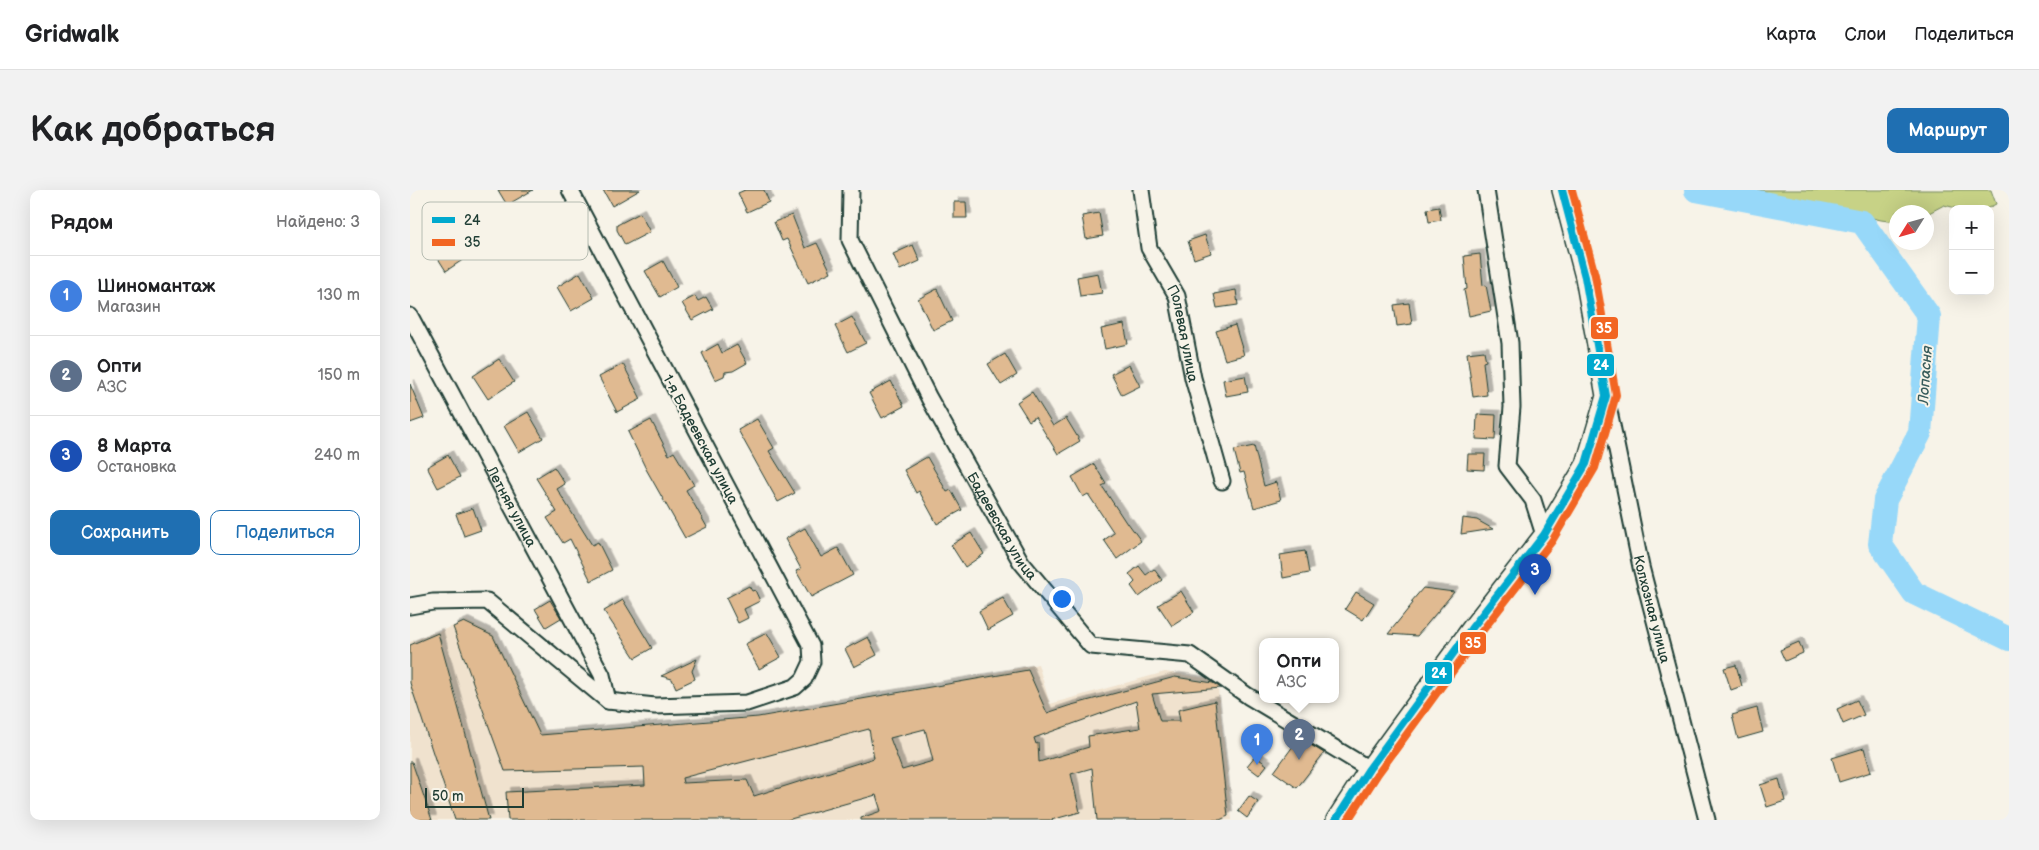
<!DOCTYPE html>
<html lang="ru">
<meta charset="utf-8">
<style>
:root{--surface:#fff;--page:#f2f2f2;--text:#202124;--muted:#757577;--line:#e0e0e0;--accent:#1f6fb2}
body{margin:0;font-family:"Balsamiq Sans",sans-serif;background:var(--page);color:var(--text)}
.controls{position:absolute;right:15px;top:15px;display:grid;overflow:hidden;border-radius:10px;box-shadow:0 5px 20px #0002}
.controls button{width:45px;height:45px;display:grid;place-items:center;padding:0;border:0;border-bottom:1px solid var(--line);background:var(--surface);color:var(--text);font:25px sans-serif}
.compass{position:absolute;left:1479px;top:15px;width:45px;height:45px;border-radius:50%;background:var(--surface);box-shadow:0 5px 20px #0002;rotate:233deg}
.scale{position:absolute;left:15px;bottom:12px;width:99px;box-sizing:border-box;padding-left:5px;border:2px solid #1f3d34;border-top:0;font-size:14px;line-height:18px;white-space:nowrap;color:#1f3d34;-webkit-text-stroke:4px #f7f3e8;paint-order:stroke}
.you{position:absolute;left:651px;top:408px;width:18px;height:18px;margin:-12px;border:4px solid #fff;border-radius:50%;background:#1a73e8;box-shadow:0 0 0 8px #1a73e833}
.badge{display:grid;place-items:center;width:32px;height:32px;border-radius:50%;background:var(--accent);color:#fff;font-size:16px;font-weight:700}
.pin{position:absolute;translate:-50% -41px;filter:drop-shadow(0 1px 2px #0008)}
.pin::after{content:'';position:absolute;top:26px;width:18px;height:15px;background:inherit;clip-path:polygon(0 0,100% 0,50% 100%)}
.popup{position:absolute;left:849px;top:448px;width:80px;height:65px;box-sizing:border-box;display:grid;place-content:center;border-radius:10px;background:var(--surface);filter:drop-shadow(0 1px 4px #0005);font-size:16px;white-space:nowrap;color:var(--muted)}
.popup b{font-size:19px;color:var(--text)}
.popup::after{content:'';position:absolute;left:50%;top:100%;margin-left:-10px;border:10px solid transparent;border-top-color:var(--surface)}
.list{margin:0;padding:0;list-style:none}
h2{display:flex;justify-content:space-between;align-items:center;height:65px;margin:0;padding:0 20px;font-size:21px}
h2 small{font-size:16px;font-weight:400;color:var(--muted)}
.list li{display:grid;grid-template-columns:32px 1fr auto;gap:15px;align-items:center;box-sizing:border-box;height:80px;padding:0 20px;border-top:1px solid var(--line)}
.list b{display:block;font-size:19px;white-space:nowrap}
.list p{margin:0;font-size:16px;white-space:nowrap;color:var(--muted)}
.list em{font-size:16px;font-style:normal;color:var(--muted)}
.actions{display:flex;gap:10px;padding:15px 20px}
.actions a{flex:1;padding:11px 0;border:1px solid var(--accent);border-radius:10px;text-align:center;font-size:18px;color:var(--accent)}
.actions .main{background:var(--accent);color:#fff}
.map{position:relative;flex:none;width:1599px;height:630px;overflow:hidden;border-radius:10px}
header{display:flex;align-items:center;gap:30px;box-sizing:border-box;height:70px;padding:0 25px;background:var(--surface);border-bottom:1px solid var(--line)}
header strong{font-size:24px}
nav{display:flex;gap:28px;margin-inline-start:auto;font-size:18px}
.intro{display:flex;align-items:center;justify-content:space-between;box-sizing:border-box;height:120px;padding:0 30px}
h1{margin:0;font-size:35px}
.button{padding:12px 22px;border-radius:10px;background:var(--accent);color:#fff;font-size:18px;font-weight:700}
main{display:flex;gap:30px;padding:0 30px}
aside{flex:1;background:var(--surface);border-radius:10px;box-shadow:0 5px 20px #0002}
.map>svg:first-child{display:block}
.built{fill:#f0e2ce}
.green{fill:#c7d286;stroke:#73885d}
.lines{fill:none;stroke-linecap:round;stroke-linejoin:round}
.river{stroke:#97d8f9;stroke-width:24}
.building{fill:#e0ba91;stroke:#1f3d34;fill-rule:evenodd;filter:url(#shadow)}
.minor-casing{stroke:#1f3d34;stroke-width:19}
.major-casing{stroke:#1f3d34;stroke-width:22}
.minor{stroke:#f7f3e8;stroke-width:15}
.major{stroke:#f7f3e8;stroke-width:19}
.bus-1-casing{stroke:#f7f3e8;stroke-width:11}
.bus-2-casing{stroke:#f7f3e8;stroke-width:11}
.bus-1{stroke:#00a9ce;stroke-width:8}
.bus-2{stroke:#f26522;stroke-width:8}
.labels{text-anchor:middle;stroke-width:4;stroke-linejoin:round;paint-order:stroke}
.street-label{font-size:14px;fill:#1f3d34;stroke:#f7f3e8}
.water-label{font-size:15px;font-style:italic;fill:#375c5b;stroke:#f7f3e8}
.key{fill:#f7f3e8;stroke:#b6bcb2;stroke-width:1}
.key-label{font-size:14px;fill:#1f3d34}
.line-badge{stroke:#f7f3e8;stroke-width:2}
.badge-label{font-size:14px;text-anchor:middle;font-weight:bold;fill:#fff}
</style>
<header>
<strong>Gridwalk</strong>
<nav><a>Карта</a><a>Слои</a><a>Поделиться</a></nav>
</header>
<div class="intro"><h1>Как добраться</h1><a class="button">Маршрут</a></div>
<main>
<aside>
<h2>Рядом<small>Найдено: 3</small></h2>
<ul class="list">
<li><span class="badge" style="background:#3f7fe0">1</span><div><b>Шиномантаж</b><p>Магазин</p></div><em>130 m</em></li>
<li><span class="badge" style="background:#5c6f8a">2</span><div><b>Опти</b><p>АЗС</p></div><em>150 m</em></li>
<li><span class="badge" style="background:#1a4fb4">3</span><div><b>8 Марта</b><p>Остановка</p></div><em>240 m</em></li>
</ul>
<div class="actions"><a class="main">Сохранить</a><a>Поделиться</a></div>
</aside>
<div class="map">
<svg width="1599" height="630" viewBox="0 0 1599 630">
<defs>
<filter id="shadow"><feDropShadow dx="4.5" dy="-4.5" stdDeviation="0" flood-color="#0004"/></filter>
</defs>
<rect width="100%" height="100%" fill="#f7f3e8"/>
<filter id="ink" filterUnits="userSpaceOnUse"><feTurbulence type="fractalNoise" baseFrequency=".02" numOctaves="2"/><feDisplacementMap in="SourceGraphic" scale="10" xChannelSelector="R" yChannelSelector="G"/><feConvolveMatrix kernelMatrix="1 2 1 2 8 2 1 2 1" color-interpolation-filters="sRGB"/></filter>
<g filter="url(#ink)">
<path class="built" d="M57,431L84,445L130,542L232,544L337,537L628,474L640,514L755,482L807,490L822,630H0V452Z"/>
<path class="green" d="M1347,0H1581L1586,14L1576,19H1550L1534,15L1517,24L1486,22V32L1471,30Z"/>
<g class="lines">
<path class="river" d="M1286,0L1452,32L1519,126L1510,243L1475,310L1470,354L1504,403L1599,449"/>
</g>
<path class="building" d="M88,0H123L97,15Z
M193,0H230L202,16Z
M335,0H354L359,12L337,22L328,3Z
M544,12H556L557,28H544Z
M1029,17L1031,30L1019,32L1017,19Z
M230,23L240,42L215,55L207,40V35Z
M689,23L693,46L676,49L672,26Z
M382,25L395,58L407,53L421,82L398,93L377,49L372,51L364,32Z
M144,34L150,44L136,51L131,41Z
M57,41L69,59L36,81L24,62Z
M795,45L801,63L784,69L778,51Z
M503,55L510,71L490,80L483,64Z
M1070,64L1073,96L1076,95L1081,121L1059,126L1054,100L1057,99L1054,66Z
M253,71L267,97L250,107L235,81Z
M170,83L184,108L161,121L147,97Z
M688,83L692,103L670,106L667,87Z
M527,99L542,131L523,140L508,109Z
M826,100L828,115L807,118L804,104Z
M285,106L288,111L296,107L303,119L282,130L272,113Z
M999,113L1002,134L987,136L984,115Z
M442,127L456,153L438,162L425,136Z
M714,134L718,154L695,159L691,139Z
M825,135L834,165L815,170L806,141Z
M308,154L312,163L327,155L337,173L323,181L315,182L314,186L305,190L292,163Z
M1074,161L1076,171L1073,172L1077,205L1063,207L1057,163Z
M595,164L607,185L591,195L578,174Z
M89,169L104,192L78,209L63,186Z
M213,174L231,209L207,222L189,187Z
M719,175L730,196L712,205L701,184Z
M835,186L838,202L816,206L813,190Z
M481,191L494,216L472,228L459,203Z
M0,194L14,228L0,233Z
M622,202L643,236L656,228L670,251L648,264L625,227L619,231L607,212Z
M118,222L133,248L109,262L94,236Z
M1067,224L1086,225L1085,250L1066,249Z
M347,229L364,258L359,261L385,303L368,312L328,240Z
M241,230L259,265L264,262L284,295L276,300L297,337L275,348L236,279L218,242Z
M844,256L854,296L866,292L871,310L844,318L834,282L830,283L824,260Z
M1058,264H1075L1074,280L1057,279Z
M38,265L50,287L28,298L17,277Z
M517,267L537,302L541,300L552,320L527,334L509,301L506,303L494,280Z
M684,274L696,294L692,296L717,334L718,333L731,351L707,369L694,350L704,343L678,304L673,307L662,287Z
M144,277L155,294L147,299L182,355L188,352L202,380L181,391L160,349L153,353L137,328L147,322L126,288Z
M63,318L71,340L54,346L46,324Z
M1053,328L1067,330L1083,339L1051,344Z
M395,338L411,367L428,358L443,385L401,407L386,381L391,379L375,349Z
M561,343L574,364L555,377L541,355Z
M895,361L899,383L873,388L870,365Z
M729,376L736,385L744,379L752,390L729,407L721,396L725,392L719,384Z
M339,396L342,401L345,400L350,411L334,419L338,428L328,433L316,408Z
M1013,398L1044,402L1007,446L978,444L1003,413L1001,412Z
M771,401L784,422L762,436L748,415Z
M946,402L964,413L953,430L935,419Z
M593,408L603,426L578,440L569,421Z
M140,410L151,428L136,437L125,419Z
M213,410L242,458L225,468L194,421Z
M54,432L83,446L130,545L348,527L618,480L637,523L658,516L765,487L803,493L811,498L742,504L750,531H770L768,520L805,511L818,626L810,630H687L682,578L661,584L670,622L641,630H451V628L471,621L466,605L377,630H98L96,602L235,595L234,577L95,581L43,437ZM726,511L730,538L678,546L679,557L629,572L628,553L626,554L624,548ZM459,539L464,568L344,606L337,590L273,593L272,588ZM515,539L523,571L492,580L480,548Z
M28,443L79,630H45L0,493V455Z
M357,443L371,467L349,479L335,454Z
M458,447L467,465L444,477L435,459Z
M1389,452L1393,463L1375,471L1370,460Z
M287,469L282,481L285,489L266,498L262,489L251,486Z
M1326,475L1332,496L1321,500L1314,478Z
M1447,510L1454,525L1433,534L1427,519Z
M1347,518L1353,542L1328,549L1322,525Z
M889,548L914,563L887,598L864,582Z
M1454,558L1461,582L1429,592L1422,568Z
M845,566L857,575L849,585L837,576Z
M0,572H2L22,630H0Z
M1369,589L1375,611L1357,617L1350,595Z
M839,606L848,612L837,628L828,621Z"/>
<g class="lines">
<g class="minor-casing">
<g id="minor">
<path id="s1" d="M441,0L440,50L519,208L611,372L681,456L780,465L838,506L959,579"/>
<path id="s2" d="M731,0L739,58L767,106L783,188L812,291"/>
<path d="M1076,0L1100,153L1102,217L1097,276L1123,310L1134,345"/>
<path id="s3" d="M0,126L192,485L198,511"/>
<path id="s4" d="M1196,206L1231,377L1297,630"/>
<path d="M0,416L23,412L77,411L198,511L245,516L337,513L385,497L394,489L402,472L401,456L160,0"/>
</g>
</g>
<g class="major-casing">
<path id="major" d="M926,630L959,579L1061,439L1134,345L1176,274L1196,206L1175,87L1152,0"/>
</g>
<use href="#minor" class="minor"/>
<use href="#major" class="major"/>
<g class="bus-1-casing">
<path id="bus-1" d="M926,630L959,579L1061,439L1134,345L1176,274L1196,206L1175,87L1152,0"/>
</g>
<g class="bus-2-casing">
<path id="bus-2" d="M938,630L967,585L1069,445L1142,351L1185,278L1206,205L1185,85L1162,0"/>
</g>
<use href="#bus-1" class="bus-1"/>
<use href="#bus-2" class="bus-2"/>
</g>
</g>
<g class="labels">
<g class="street-label">
<text dy="5" stroke="none"><textPath href="#s2" startOffset="152">Полевая улица</textPath></text>
<text transform="translate(291 249) rotate(62)" y="5">1-я Бадеевская улица</text>
<text dy="5" stroke="none"><textPath href="#s3" startOffset="216">Летняя улица</textPath></text>
<text dy="5" stroke="none"><textPath href="#s1" startOffset="374">Бадеевская улица</textPath></text>
<text dy="5" stroke="none"><textPath href="#s4" startOffset="218">Колхозная улица</textPath></text>
</g>
<g class="water-label">
<text transform="translate(1515 185) rotate(-86)" y="5">Лопасня</text>
</g>
</g>
<rect x="12" y="12" width="166" height="58" rx="8" class="key"/>
<rect x="22" y="27" width="23" height="6" fill="#00a9ce"/>
<rect x="22" y="49" width="23" height="7" fill="#f26522"/>
<g class="key-label">
<text x="54" y="35">24</text>
<text x="54" y="57">35</text>
</g>
<g class="line-badge">
<rect x="1180" y="126" width="29" height="24" rx="5" fill="#f26522"/>
<rect x="1176" y="163" width="29" height="24" rx="5" fill="#00a9ce"/>
<rect x="1049" y="441" width="28" height="24" rx="5" fill="#f26522"/>
<rect x="1014" y="471" width="29" height="24" rx="5" fill="#00a9ce"/>
</g>
<g class="badge-label">
<text x="1194" y="143">35</text>
<text x="1191" y="180">24</text>
<text x="1063" y="458">35</text>
<text x="1029" y="488">24</text>
</g>
</svg>
<div class="controls">
<button>+</button>
<button>−</button>
</div>
<svg class="compass" viewBox="-18 -18 36 36"><path d="M0-13l5 13h-10z" fill="#e53935"/><path d="M0 13l5-13h-10z" fill="#757577"/></svg>
<div class="scale">50 m</div>
<div class="you"></div>
<div class="pin badge" style="left:847px;top:575px;background:#3f7fe0">1</div>
<div class="pin badge" style="left:889px;top:570px;background:#5c6f8a">2</div>
<div class="popup"><b>Опти</b>АЗС</div>
<div class="pin badge" style="left:1125px;top:405px;background:#1a4fb4">3</div>
</div>
</main>
